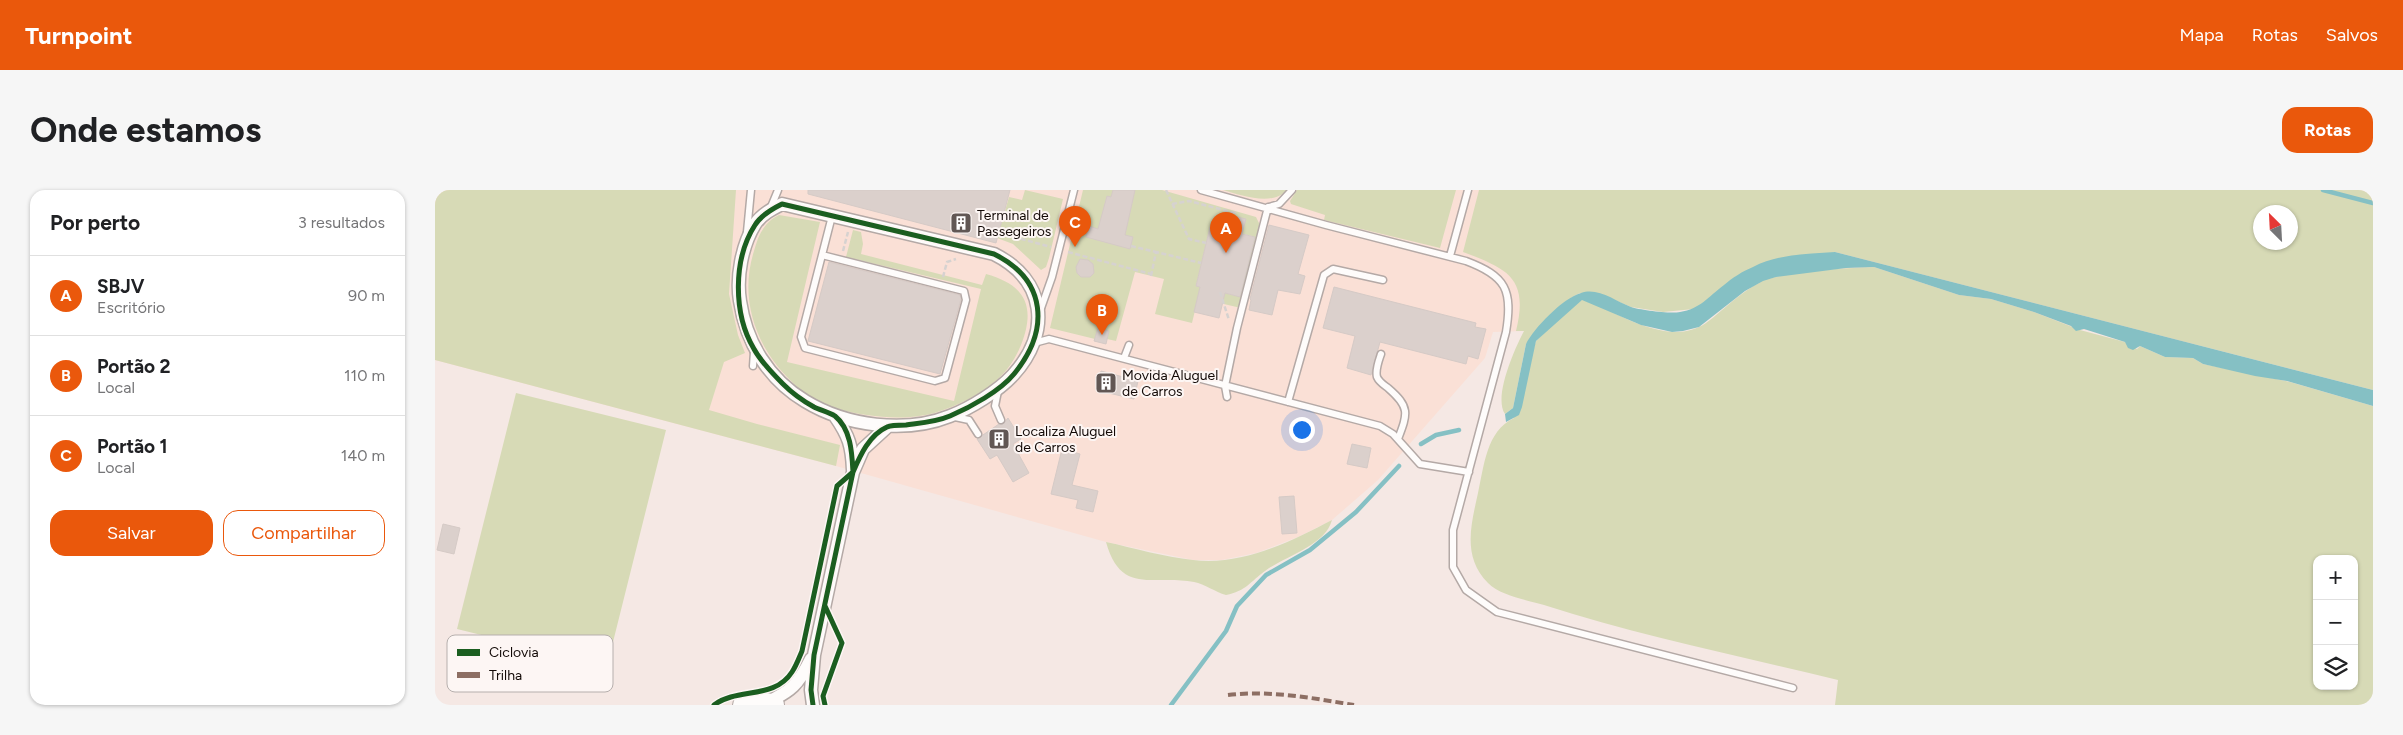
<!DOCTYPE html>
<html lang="pt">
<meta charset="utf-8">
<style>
:root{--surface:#fff;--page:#f6f6f6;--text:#202124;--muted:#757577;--line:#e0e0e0;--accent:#ea580c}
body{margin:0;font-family:Figtree,sans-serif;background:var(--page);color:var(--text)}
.controls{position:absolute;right:15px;bottom:15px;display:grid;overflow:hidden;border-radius:10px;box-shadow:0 1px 4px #0004}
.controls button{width:45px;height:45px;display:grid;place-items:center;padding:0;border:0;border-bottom:1px solid var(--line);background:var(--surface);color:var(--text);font:25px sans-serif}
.compass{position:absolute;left:1818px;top:15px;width:45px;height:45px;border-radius:50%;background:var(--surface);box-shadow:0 1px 4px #0004;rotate:336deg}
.you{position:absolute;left:866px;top:239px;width:18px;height:18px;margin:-12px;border:4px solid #fff;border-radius:50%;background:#1a73e8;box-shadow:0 0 0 8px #1a73e833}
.badge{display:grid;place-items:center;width:32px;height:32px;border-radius:50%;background:var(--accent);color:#fff;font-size:16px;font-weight:700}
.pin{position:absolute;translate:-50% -41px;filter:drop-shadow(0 1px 2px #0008)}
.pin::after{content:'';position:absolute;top:26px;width:18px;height:15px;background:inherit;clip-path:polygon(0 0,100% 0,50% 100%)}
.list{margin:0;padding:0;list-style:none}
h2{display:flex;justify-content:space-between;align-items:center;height:65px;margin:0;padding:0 20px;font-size:21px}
h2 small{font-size:16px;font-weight:400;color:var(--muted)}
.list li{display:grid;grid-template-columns:32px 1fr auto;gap:15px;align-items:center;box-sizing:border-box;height:80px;padding:0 20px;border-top:1px solid var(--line)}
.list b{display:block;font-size:19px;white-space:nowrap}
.list p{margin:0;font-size:16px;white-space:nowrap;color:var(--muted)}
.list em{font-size:16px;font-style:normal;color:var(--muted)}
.actions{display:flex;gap:10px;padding:15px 20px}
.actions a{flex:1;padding:11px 0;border:1px solid var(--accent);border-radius:15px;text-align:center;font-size:18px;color:var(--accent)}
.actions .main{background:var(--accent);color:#fff}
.icon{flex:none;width:28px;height:28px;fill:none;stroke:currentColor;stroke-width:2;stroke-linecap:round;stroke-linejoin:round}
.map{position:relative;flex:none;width:1938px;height:515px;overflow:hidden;border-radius:15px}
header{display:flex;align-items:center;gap:30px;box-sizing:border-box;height:70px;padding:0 25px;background:var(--accent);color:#fff}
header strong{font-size:24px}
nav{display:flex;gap:28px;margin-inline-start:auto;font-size:18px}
.intro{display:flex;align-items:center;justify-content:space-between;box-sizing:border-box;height:120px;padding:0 30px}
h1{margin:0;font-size:35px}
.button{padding:12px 22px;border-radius:15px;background:var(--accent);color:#fff;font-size:18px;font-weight:700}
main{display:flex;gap:30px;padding:0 30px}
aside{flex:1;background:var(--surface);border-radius:15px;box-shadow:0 1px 4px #0004}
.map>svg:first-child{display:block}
.built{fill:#fae0d6;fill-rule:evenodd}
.green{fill:#d7dab6;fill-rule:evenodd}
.water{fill:#85c0c4}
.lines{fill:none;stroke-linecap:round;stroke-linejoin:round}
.stream{stroke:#85c0c4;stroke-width:4.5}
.building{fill:#dbd0cc;stroke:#d5cac6}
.service-casing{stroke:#b4a9a6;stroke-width:9}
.minor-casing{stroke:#b4a9a6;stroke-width:15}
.primary-casing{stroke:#b4a9a6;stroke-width:22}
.path{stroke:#d6d2d0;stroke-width:2.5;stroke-dasharray:5 2.5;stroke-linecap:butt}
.service{stroke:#fefcfb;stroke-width:6}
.minor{stroke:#fefcfb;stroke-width:12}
.primary{stroke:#fefcfb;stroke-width:20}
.quiet{stroke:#8d6e63;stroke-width:4;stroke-dasharray:8 4;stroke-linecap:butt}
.cycleway-casing{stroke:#fdf6f4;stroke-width:8}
.cycleway{stroke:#1b5e20;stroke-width:5}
.labels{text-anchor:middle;stroke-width:4;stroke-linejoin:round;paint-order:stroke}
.poi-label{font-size:14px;fill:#120906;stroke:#fdf6f4;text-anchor:start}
.key{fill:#fdf6f4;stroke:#b6afad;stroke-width:1}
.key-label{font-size:14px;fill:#120906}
</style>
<header>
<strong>Turnpoint</strong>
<nav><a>Mapa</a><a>Rotas</a><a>Salvos</a></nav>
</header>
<div class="intro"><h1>Onde estamos</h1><a class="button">Rotas</a></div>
<main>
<aside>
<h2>Por perto<small>3 resultados</small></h2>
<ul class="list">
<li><span class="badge">A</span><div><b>SBJV</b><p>Escritório</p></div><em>90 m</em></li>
<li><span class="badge">B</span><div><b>Portão 2</b><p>Local</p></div><em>110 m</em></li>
<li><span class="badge">C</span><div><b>Portão 1</b><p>Local</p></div><em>140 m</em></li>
</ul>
<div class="actions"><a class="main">Salvar</a><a>Compartilhar</a></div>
</aside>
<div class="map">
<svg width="1938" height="515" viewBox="0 0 1938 515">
<rect width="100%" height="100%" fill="#f5e8e4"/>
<path class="built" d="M0,0H1938V179L1153,72L1090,141L1058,142L1050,168L943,290L897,330L863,347L821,363L787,370H758L671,352L401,276L0,170ZM1826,22H1856V52H1826Z"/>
<path class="green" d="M0,0H301L294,104L303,145L310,163L289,172L274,220L322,234L405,255L401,276L0,170Z
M590,0L628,9L614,68L611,77L606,80L578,54L562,48L574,7L587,10Z
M648,0H727L821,27L826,37L806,118L763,108L757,133L720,124L729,89L700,82L681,151L672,149L674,141L663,138L660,149L615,138ZM775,37L817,46L802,106L761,96Z
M788,0H852C837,17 806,5 788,0Z
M862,0H1021L1005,58L889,30L890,25L856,14L855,11Z
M1044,0H1938V200L1400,62L1259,119L1228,122L1196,117L1165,104L1145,103L1139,106L1126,115L1091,154L1078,218L1070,224C1058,207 1080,158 1089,141H1081C1094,88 1073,79 1028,62ZM1826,22H1856V52H1826Z
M344,25L385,32L352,172L519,211L546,99L411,67L418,40L426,42L428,54L426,64L547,95L551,84C591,95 601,117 586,155C581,167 575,177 566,186C551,201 530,212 511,219C486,229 458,229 432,225C413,223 391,216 374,207C367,203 360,195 354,189C320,155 304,108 319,61C323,46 329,32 344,25Z
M1439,77L1524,105L1556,109L1599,122L1645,140L1690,152L1702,159L1705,156L1730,167L1758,168L1768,174L1855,192L1938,216V515H1400L1403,490C1305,466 1205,446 1109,415C1092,410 1066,406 1053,393C1027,367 1036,335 1043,303C1049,277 1051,241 1079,228L1101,151L1133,119L1144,111L1150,109C1184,124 1235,158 1271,133C1290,119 1305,102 1326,92C1348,81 1413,78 1439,77ZM1882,369H1919V496H1882Z
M81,203L231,240L172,476L22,439Z
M897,330C890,356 850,366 830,381C815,392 811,401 791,405C780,402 770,394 759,392C718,384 686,406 671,352C699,358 729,367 758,370C807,376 855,352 897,330Z"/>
<path class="water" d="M1400,62L1938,200V216L1852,191L1820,186L1768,174L1758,168L1730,167L1705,156L1698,160L1693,158L1690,152L1649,139L1641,141L1636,136L1599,122L1556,109L1524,105L1439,77L1411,78L1341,87L1328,91L1310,101L1264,137L1248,141L1237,142L1206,135L1147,110L1101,151L1087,217L1084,225L1071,232L1070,224L1078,218L1091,154C1099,138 1128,108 1146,103C1163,97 1180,111 1196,117C1205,120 1235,124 1245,122C1265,119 1273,107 1289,95C1297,88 1308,81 1318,77C1343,64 1372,64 1400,62Z"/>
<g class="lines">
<path class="stream" d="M1888,0L1938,13
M986,254L1001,245L1024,240
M736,515L791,441L802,416L831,385L875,360L921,322L964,276"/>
</g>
<path class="building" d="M373,0H575L561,53L373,4Z
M678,0H700L690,45L698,47L695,59L651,47L654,36L663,39L672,6L676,7Z
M790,24L811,29L807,44L820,47L805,107L790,103L784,128L759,122L765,97L761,96L775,37L787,39Z
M834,35L874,45L863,84L870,86L865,104L843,100L837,125L814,120L816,110L815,109Z
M645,69L653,70L658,74L659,83L655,87H646L642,83L641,77Z
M394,72L525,105L526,109L505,184L373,151Z
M899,97L1041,133L1040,137L1051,139L1043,169L1033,166L1031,174L945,152L936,185L912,178L920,146L888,138Z
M663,138L674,141L671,154L659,151Z
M666,181L703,191L699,209L661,200Z
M573,228L586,249L578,254L594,283L578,292L562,265L555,269L542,249L564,234H568Z
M917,254L936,258L932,278L912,274Z
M627,259L645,264L637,295L663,301L658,322L641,318L643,310L616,304Z
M859,306L862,343L847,344L844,307Z
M8,334L25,338L19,364L2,360Z"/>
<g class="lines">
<g class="service-casing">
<path id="service" d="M766,0L891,35L1031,71C1071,86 1078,100 1071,142L1018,340V377L1031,400L1062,422L1358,498
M336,17L343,0
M834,17L844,14L857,0
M312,42L316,0
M387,65L529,101L531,110L510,188L500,191L370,158L366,147L397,26
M1015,66L1033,0
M605,121L617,87L639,0
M599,153L614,149L945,236L958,244L985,274L1034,282
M946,164C944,170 940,180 942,187C944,192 949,195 953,198C975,217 973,223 963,249
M689,168L694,155
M318,176L319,162
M563,201L560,216L566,230
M792,207L790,196L802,138L833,17
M853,212L889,85L898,79L948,90
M520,227L534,230L543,244"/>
</g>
<g class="minor-casing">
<path id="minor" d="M347,14L559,64C611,90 617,142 578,185C563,201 536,218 515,226C470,244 411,236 370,211C333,189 311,152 305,111C301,87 307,55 320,34C327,24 337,19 347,14Z
M400,226C414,246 417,256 418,280
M331,513C356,501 363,495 376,469
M378,515L376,500L379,465L418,282L428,259L452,237"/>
</g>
<g class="primary-casing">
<path id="primary" d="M308,515L331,513L339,515"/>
</g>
<path class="path" d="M731,0L754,49L771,53
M737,14L754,11L800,23L799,26
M564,43L616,57
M696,56L721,62
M408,61L413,42
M633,62L716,84
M716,86L721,62L766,73
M508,87L512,72L521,69
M785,102L794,130"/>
<use href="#service" class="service"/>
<use href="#minor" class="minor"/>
<use href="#primary" class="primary"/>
<path class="quiet" d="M793,505C836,500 877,508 919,515"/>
<g class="cycleway-casing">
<path id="cycleway" d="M390,416L407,453L388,506L390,515
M279,515C303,497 339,510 357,482C361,476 364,468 367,461L402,296L418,282
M378,515L376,500L379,465L418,282C425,266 434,245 452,237C456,235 465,235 471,235C486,233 501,232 515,226C536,217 565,201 579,184C615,140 612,90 559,64L347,14C337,19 326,25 320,35C298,69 298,124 319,159C326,172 338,184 348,194C357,203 368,211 379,217C385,220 394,222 400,226C416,239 417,263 418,282"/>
</g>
<use href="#cycleway" class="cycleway"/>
</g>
<defs>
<g id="building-square" transform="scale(1.125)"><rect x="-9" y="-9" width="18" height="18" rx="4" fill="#615754" stroke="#fdf6f4"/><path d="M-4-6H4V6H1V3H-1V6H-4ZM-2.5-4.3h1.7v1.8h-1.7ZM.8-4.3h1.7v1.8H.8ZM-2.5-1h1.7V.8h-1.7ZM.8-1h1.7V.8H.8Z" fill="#fff"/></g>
</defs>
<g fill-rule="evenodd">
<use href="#building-square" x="526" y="33"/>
<use href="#building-square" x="671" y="193"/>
<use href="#building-square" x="564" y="249"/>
</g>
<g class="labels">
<g class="poi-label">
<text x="542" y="30">Terminal de<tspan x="542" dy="16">Passegeiros</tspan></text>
<text x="687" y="190">Movida Aluguel<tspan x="687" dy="16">de Carros</tspan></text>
<text x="580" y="246">Localiza Aluguel<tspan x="580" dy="16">de Carros</tspan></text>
</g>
</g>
<rect x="12" y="445" width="166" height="57" rx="8" class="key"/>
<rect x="22" y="459" width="23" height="7" fill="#1b5e20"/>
<rect x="22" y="482" width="23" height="6" fill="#8d6e63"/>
<g class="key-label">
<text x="54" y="467">Ciclovia</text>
<text x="54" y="490">Trilha</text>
</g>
</svg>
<div class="controls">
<button>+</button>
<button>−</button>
<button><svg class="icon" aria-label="layers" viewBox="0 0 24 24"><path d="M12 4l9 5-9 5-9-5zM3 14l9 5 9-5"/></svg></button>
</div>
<svg class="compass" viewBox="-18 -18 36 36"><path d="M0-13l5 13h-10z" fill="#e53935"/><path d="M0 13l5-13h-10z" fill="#757577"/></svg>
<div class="you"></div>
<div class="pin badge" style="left:791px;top:63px">A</div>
<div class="pin badge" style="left:667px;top:145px">B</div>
<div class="pin badge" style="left:640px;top:57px">C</div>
</div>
</main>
